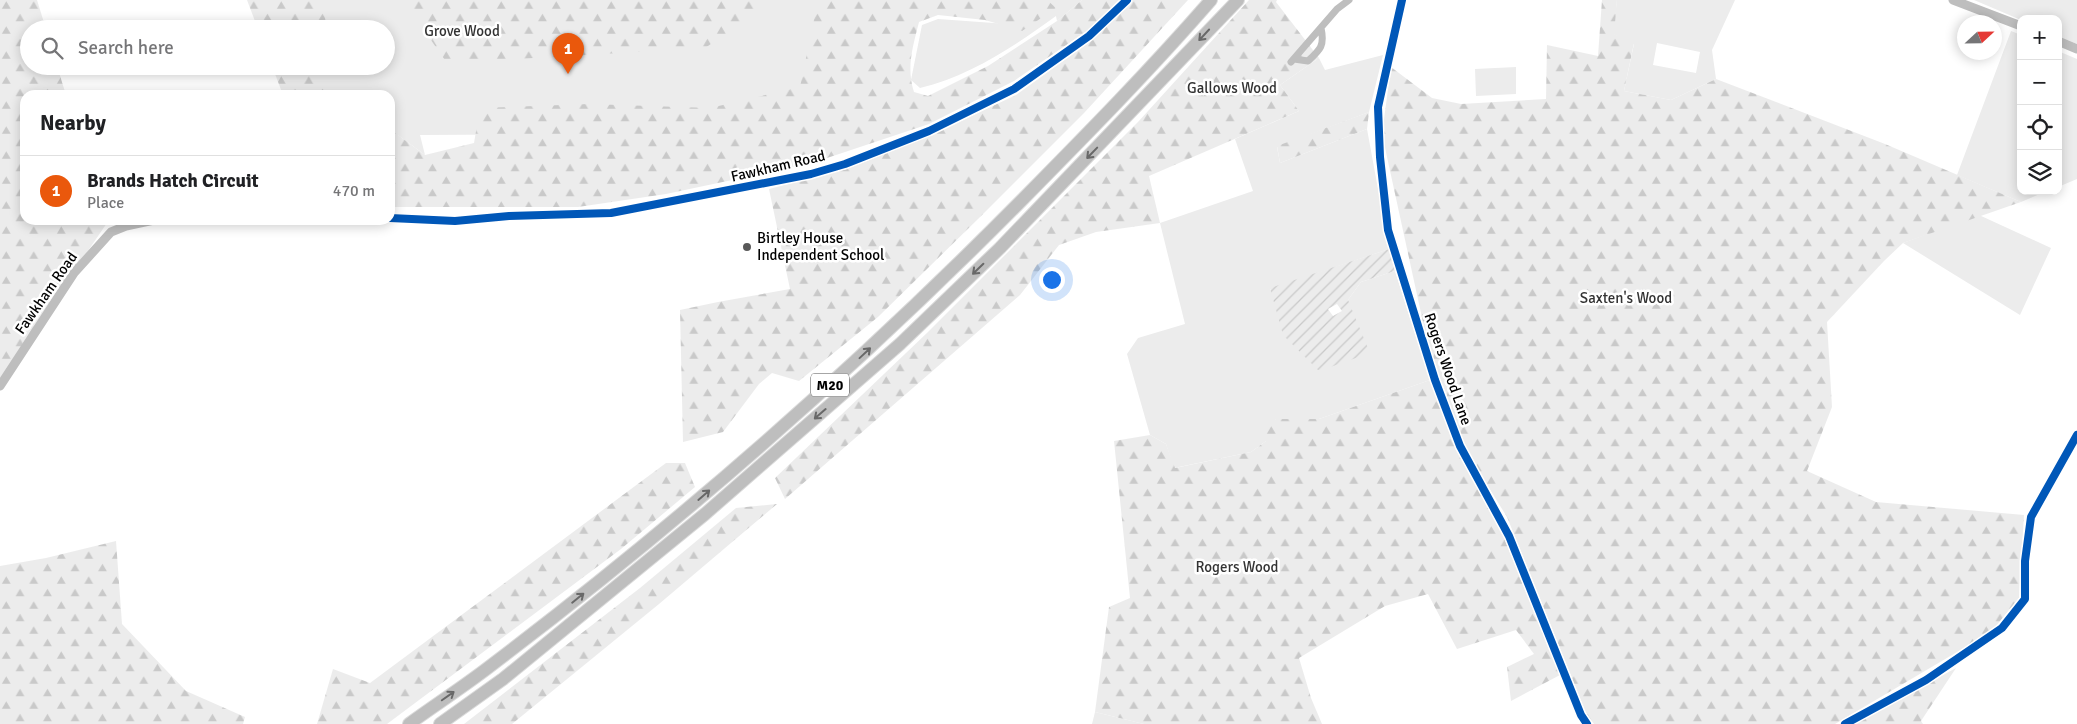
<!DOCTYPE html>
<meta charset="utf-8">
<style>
:root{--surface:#fff;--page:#f6f6f6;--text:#202124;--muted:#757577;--line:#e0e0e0;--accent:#ea580c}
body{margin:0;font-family:Signika,sans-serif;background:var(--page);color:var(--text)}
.controls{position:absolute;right:15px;top:15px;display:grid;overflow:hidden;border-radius:10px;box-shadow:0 2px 12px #0003}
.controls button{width:45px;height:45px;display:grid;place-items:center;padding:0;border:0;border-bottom:1px solid var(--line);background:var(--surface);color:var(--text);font:25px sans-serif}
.compass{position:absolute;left:1957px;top:15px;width:45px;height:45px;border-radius:50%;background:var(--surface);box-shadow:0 2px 12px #0003;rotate:68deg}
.you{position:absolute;left:1051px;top:279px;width:18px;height:18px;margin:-12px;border:4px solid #fff;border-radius:50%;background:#1a73e8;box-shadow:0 0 0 8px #1a73e833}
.badge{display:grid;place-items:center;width:32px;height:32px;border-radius:50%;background:var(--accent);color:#fff;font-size:16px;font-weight:700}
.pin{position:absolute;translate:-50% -41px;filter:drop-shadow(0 1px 2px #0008)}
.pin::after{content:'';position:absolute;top:26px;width:18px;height:15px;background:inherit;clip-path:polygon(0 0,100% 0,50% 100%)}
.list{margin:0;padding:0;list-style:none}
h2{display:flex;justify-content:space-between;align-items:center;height:65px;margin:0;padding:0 20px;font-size:21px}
h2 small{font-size:16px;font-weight:400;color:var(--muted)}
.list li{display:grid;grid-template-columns:32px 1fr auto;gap:15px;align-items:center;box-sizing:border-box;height:70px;padding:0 20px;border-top:1px solid var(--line)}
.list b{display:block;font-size:19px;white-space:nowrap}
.list p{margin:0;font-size:16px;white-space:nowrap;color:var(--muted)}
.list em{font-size:16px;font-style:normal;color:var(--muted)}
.icon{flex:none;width:28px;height:28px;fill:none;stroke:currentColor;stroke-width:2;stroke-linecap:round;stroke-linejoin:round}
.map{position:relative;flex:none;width:2077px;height:724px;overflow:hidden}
.search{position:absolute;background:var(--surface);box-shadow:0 2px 12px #0003;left:20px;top:20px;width:375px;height:55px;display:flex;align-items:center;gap:12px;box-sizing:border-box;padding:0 18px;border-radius:28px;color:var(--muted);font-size:19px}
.panel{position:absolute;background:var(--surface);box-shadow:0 2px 12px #0003;left:20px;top:90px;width:375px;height:135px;border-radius:15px}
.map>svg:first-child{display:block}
.green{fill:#ececec;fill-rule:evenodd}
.forest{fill:url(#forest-firs)}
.garden{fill:url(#garden-furrows);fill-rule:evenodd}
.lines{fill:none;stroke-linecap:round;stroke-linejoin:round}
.motorway-casing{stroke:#dbdbdb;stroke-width:14}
.minor{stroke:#bebebe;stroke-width:7}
.tertiary{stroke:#bebebe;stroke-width:9}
.motorway{stroke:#bebebe;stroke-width:12}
.cycleway-casing{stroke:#fff;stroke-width:11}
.cycleway{stroke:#0057b8;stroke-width:8}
.oneway{stroke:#686868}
.poi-dot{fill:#595959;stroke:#fff;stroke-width:2}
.labels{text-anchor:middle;stroke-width:5;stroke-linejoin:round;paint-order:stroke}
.shield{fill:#fff;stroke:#4c4c4c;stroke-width:1}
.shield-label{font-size:14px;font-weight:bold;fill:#000}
.park-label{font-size:15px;fill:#333;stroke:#fff}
.street-label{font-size:15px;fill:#000;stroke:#fff}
.poi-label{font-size:15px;fill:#000;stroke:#fff;text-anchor:start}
</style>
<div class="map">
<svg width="2077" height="724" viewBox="0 0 2077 724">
<defs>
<pattern id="forest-firs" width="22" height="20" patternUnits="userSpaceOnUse" patternTransform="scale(1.25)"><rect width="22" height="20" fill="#ececec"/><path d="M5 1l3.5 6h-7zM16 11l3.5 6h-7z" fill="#c9c9c9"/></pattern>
<pattern id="garden-furrows" width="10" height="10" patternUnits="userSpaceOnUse" patternTransform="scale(1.25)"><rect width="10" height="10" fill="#ececec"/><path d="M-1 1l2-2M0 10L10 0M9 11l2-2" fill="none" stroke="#c9c9c9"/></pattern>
</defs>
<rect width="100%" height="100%" fill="#fff"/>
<path class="green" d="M297,0H831L823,82L654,134L420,135L425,155L398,135H390V95H318L311,66H386V29H303Z
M1037,0H1082L1057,21L1056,16C1015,46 970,76 920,88L911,80L922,25L938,19L1022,25Z
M1617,0H1735L1712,50L1716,79L1671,100L1624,91L1634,44L1613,34ZM1657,43L1700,52L1696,73L1653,65Z
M1974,0H2077V44L2058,36V19L2021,20Z
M2011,31L2021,35V191H2047L2021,202L1957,175Z
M2058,51L2077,59V179L2058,187Z
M1383,55L1369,112L1277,147L1280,163L1367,129L1389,249L1270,289L1319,371L1348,300L1361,282L1395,271L1430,380L1319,419H1276L1266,441L1251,452L1174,468L1166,444L1150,435L1127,354L1138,338L1185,324L1160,223L1253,191L1235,139L1299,111L1280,85L1319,58L1325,70Z
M1516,67V94L1476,96L1475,69Z
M1979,215L2051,248L2020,315L1903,243Z
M1095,712L1144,724H1092Z"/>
<path class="forest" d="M0,0H37L46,29H29V66H57L66,95H25V220H109L0,380Z
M247,0H324L326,29H258Z
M403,0H761L758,12L705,48L447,63Z
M818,0H1047L1056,8L1022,31L985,20L938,15L919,22C913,46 906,68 914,92L928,96L988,66L1057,21L1082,0H1119L1091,28L1014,81L929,124L812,163L666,194L578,207H390V129L425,155L474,143L480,108L589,104L710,108L800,87Z
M1130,0H1188L1084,113L978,219L878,317L799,381L772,373L759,384L723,432L683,442L680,310L718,302L790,289L769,189L847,169L929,136L1016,95L1088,43Z
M1249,0H1277L1276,2L1319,58L1280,85L1299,111L1149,176L1160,223L1096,232L1059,245L1020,295L785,499L775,478L928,332L1138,122Z
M1602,0H1617L1614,34L1634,43L1624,91L1671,100L1716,79L1885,144L2021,202L1903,243L1884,261L1827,322L1832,407L1807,471L1876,502L2024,515L2019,598L1991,632L1835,724H1594L1586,713L1507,517L1463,446L1446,393L1431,359L1382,134L1391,67L1432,98L1461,104L1546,99L1547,45L1598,56Z
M272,66H329L331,95H283Z
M1369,112L1367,129L1280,163L1277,146Z
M1430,380L1453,442L1500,528L1560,675L1511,701L1507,667L1534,654L1516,630L1457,649L1428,594L1385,606L1299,658L1311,698L1322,724H1144L1095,712L1109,607L1130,598L1114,441L1150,435L1166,444L1175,468L1251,452L1266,441L1265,429L1276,419H1319Z
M666,463H685L695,487L621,549L387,724H317L333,669L370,683Z
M777,504L659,604L512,724H464L640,588L736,508Z
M116,541L122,624L186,691L245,717L243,724H0V566L46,558Z
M1956,668L1921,721L1923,724H1853Z"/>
<path class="garden" d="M1389,249L1395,271L1361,282L1348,300L1370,353L1319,371L1283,335L1270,288ZM1337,304L1342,311L1333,316L1328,309Z"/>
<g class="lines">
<g class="motorway-casing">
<path id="motorway" d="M409,724C435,705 463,687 489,667C678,524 857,367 1024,198C1088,133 1151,69 1211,0
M440,724L503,679L705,514L900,344L1000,248L1238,0"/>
</g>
<path class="minor" d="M1402,0L1378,107L1380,157L1388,230L1435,380L1460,446L1509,536L1581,715L1587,724
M1294,59L1308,61C1320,50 1325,46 1321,28
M1291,62L1337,9L1349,0
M1845,724L1926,680L2002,628L2025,599V561L2031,517L2077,435"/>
<path class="tertiary" d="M1953,0L2021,26
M2058,41L2077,49
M390,218L455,221L509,216L611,213L811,174L845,164L929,131L1014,89L1089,36L1127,0
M0,386L74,273L111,232L126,226L154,220"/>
<use href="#motorway" class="motorway"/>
<g class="cycleway-casing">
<path id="cycleway" d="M1402,0L1378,107L1380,157L1388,230L1435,380L1460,446L1509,536L1581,715L1587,724
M390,218L455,221L509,216L611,213L811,174L845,164L929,131L1014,89L1089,36L1127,0
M1845,724L1926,680L2002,628L2025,599V561L2031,517L2077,435"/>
</g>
<use href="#cycleway" class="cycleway"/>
</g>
<defs><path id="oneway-shaft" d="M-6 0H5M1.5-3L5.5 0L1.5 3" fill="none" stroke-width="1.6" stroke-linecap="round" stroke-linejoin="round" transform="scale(1.25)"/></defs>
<g class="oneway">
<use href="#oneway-shaft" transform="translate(1204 35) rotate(133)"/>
<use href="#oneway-shaft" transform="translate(1092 153) rotate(134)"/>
<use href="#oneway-shaft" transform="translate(978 269) rotate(136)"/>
<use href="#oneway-shaft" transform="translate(865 353) rotate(-43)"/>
<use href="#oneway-shaft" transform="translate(820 414) rotate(139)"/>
<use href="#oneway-shaft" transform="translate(704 495) rotate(-41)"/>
<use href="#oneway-shaft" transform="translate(578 598) rotate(-39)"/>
<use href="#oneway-shaft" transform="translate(448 696) rotate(-35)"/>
</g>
<circle class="poi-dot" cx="747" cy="247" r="5"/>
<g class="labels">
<rect class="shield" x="811" y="373.5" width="38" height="23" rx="4"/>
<g class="shield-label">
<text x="830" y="390">M20</text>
</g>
<g class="park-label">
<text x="462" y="36">Grove Wood</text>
<text x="1232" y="93">Gallows Wood</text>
<text x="1626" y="303">Saxten's Wood</text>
<text x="1237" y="572">Rogers Wood</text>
</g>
<g class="street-label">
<text transform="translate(778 166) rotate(-13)" y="5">Fawkham Road</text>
<text transform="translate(46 293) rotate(-55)" y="5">Fawkham Road</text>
<text transform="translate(1448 369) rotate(71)" y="5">Rogers Wood Lane</text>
</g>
<g class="poi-label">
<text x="757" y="243">Birtley House<tspan x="757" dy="17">Independent School</tspan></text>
</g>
</g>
</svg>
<div class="controls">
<button>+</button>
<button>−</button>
<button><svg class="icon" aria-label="locate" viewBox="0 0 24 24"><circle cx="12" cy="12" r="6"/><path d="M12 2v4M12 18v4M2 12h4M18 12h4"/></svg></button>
<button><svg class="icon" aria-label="layers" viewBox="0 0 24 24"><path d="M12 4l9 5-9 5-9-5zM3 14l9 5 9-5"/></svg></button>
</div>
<svg class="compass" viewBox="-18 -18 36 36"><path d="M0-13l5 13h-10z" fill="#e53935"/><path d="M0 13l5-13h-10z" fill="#757577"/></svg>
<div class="you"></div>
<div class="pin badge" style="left:568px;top:74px">1</div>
<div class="search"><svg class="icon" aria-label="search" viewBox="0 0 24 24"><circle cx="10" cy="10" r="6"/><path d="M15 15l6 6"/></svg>Search here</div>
<section class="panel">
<h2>Nearby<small></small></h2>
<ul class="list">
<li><span class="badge">1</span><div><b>Brands Hatch Circuit</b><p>Place</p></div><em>470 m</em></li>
</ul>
</section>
</div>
